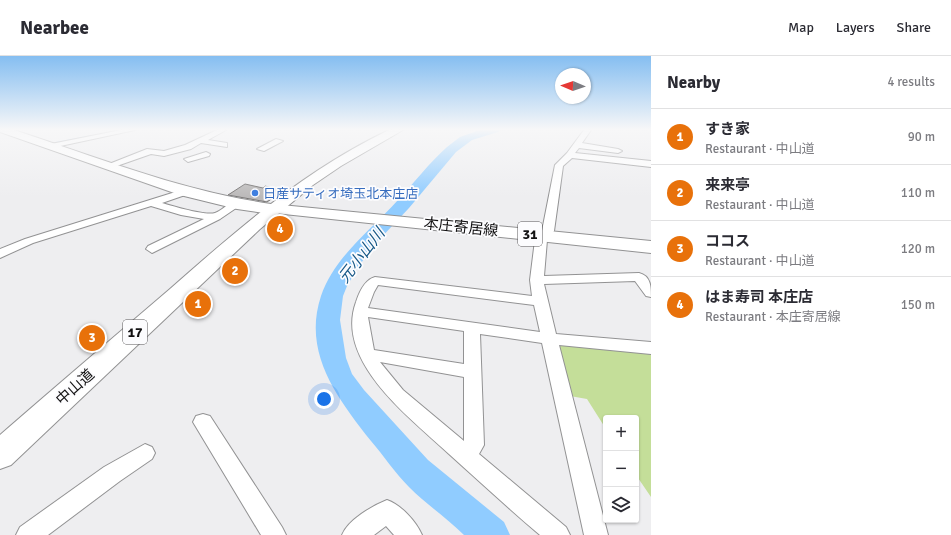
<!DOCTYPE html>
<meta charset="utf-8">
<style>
:root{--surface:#fff;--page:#f2f2f3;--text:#2b2b33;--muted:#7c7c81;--line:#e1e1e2;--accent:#307976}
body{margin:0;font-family:Signika,"Noto Sans JP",sans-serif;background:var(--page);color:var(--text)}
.controls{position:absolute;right:12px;bottom:12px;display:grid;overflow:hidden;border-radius:4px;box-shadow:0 1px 3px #0004}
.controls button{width:36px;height:36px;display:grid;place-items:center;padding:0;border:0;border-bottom:1px solid var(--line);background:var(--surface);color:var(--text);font:20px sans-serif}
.compass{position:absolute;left:555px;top:12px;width:36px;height:36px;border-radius:50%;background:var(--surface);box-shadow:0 1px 3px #0004;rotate:272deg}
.you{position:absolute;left:324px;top:343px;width:14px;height:14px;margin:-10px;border:3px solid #fff;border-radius:50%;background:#1a73e8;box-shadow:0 0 0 6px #1a73e833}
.badge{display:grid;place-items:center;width:26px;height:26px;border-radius:50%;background:var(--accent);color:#fff;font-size:13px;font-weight:700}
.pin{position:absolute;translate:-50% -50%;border:2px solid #fff;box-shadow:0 1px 4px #0006}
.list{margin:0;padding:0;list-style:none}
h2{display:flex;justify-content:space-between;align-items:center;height:52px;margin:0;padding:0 16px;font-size:17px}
h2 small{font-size:13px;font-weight:400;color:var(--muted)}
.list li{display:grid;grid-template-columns:26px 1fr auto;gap:12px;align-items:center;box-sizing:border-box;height:56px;padding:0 16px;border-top:1px solid var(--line)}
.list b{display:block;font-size:15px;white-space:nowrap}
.list p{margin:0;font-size:13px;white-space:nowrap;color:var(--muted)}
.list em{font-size:13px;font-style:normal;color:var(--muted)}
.icon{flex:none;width:22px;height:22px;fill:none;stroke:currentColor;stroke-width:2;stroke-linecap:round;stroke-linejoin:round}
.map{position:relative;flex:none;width:651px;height:479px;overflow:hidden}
header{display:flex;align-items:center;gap:24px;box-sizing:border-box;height:56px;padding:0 20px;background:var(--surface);border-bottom:1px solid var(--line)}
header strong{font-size:19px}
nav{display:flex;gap:22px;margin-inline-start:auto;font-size:14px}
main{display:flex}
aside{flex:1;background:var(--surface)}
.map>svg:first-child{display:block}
.green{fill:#c4de99}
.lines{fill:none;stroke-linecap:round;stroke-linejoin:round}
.stream{stroke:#90ccff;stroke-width:2}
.river{fill:#90ccff;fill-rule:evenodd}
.building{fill:#bbb9b9;stroke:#787675}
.street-casing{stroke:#929293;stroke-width:2}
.secondary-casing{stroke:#929293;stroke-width:2}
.primary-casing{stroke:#929293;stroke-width:2}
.highway-casing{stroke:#929293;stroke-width:2}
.street{fill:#fff;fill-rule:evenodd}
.secondary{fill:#fff;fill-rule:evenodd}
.primary{fill:#fff;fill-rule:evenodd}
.highway{fill:#fff;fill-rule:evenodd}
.shop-dot{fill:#3f7fe0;stroke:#fcfcfe;stroke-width:1.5}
.labels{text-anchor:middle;stroke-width:3.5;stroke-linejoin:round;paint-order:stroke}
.far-shop-label{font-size:13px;fill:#366cbe;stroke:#fcfcfe;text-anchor:start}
.shield{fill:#fcfcfe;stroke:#585758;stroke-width:1}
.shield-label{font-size:14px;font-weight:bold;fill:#111011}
.street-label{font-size:15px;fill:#111011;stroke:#fcfcfe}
.water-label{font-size:16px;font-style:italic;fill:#175887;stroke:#fcfcfe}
</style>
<header>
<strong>Nearbee</strong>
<nav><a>Map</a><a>Layers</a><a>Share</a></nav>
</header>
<main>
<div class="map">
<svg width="651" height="479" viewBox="0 0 651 479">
<rect width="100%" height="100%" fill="#eeeef0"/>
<path class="green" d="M561,289L651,297V441L636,419V362H606V373L587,343L570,340L559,292Z"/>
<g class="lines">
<path class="stream" d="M56,87L92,80"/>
<path class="river" d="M480,74H500L498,76L472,84L456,96L409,152L377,186L358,211L347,230L343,240L340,264L346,302L352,318L364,334L428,404L504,466L510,479H464C447,462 427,449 409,431C395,417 384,400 371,385C338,343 302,297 321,240C334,201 371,174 398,144C414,127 429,107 447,91L460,81Z"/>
</g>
<path class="building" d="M245,128L263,132L265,130L283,135L267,146L228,139Z"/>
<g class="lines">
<g class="street-casing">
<path id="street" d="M121,74H135L51,92L47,90L51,88Z
M217,74H226L208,84L227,87V91L201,87L191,93L164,100L151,98L111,112L108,113L104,110L147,93L164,95L185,89Z
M584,74H591L582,87L618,93L622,95L618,97L579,92L575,97L651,105V111L572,102L563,110L554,175L547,184L544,220L639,217C651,220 651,231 651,241L646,240L635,225L544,228L556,278L651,286V298L559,289L608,479H584L542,287L480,278L484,389L479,398L566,471L570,479H540C509,453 479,425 449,398C412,363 334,306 356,246C359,237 364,224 375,221L532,240L530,224L535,184L542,175L555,109L567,97ZM378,229L534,249L540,276L368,252L374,236ZM368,261L464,275V308L374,294ZM380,306L464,321V385L403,334Z
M276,83L283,85L264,95L257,93Z
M206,96L210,98L209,100L188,106L184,103Z
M185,133L190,136L188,138L162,147C172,150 206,160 215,157C224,154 230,143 241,146L242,148L220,163L152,197L146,193L148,190L204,163L181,159L151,150L33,187L0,202V193L25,183Z
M203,358L210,360L282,471L286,479H261L193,366L196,360Z
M145,388L152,391L155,397L152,403L120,425L48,479H16L20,471L104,411Z
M387,444C401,449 416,465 422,479H394L386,470L374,479H342C348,464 372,450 387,444Z"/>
</g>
<g class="secondary-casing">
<path id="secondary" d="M0,74H14C99,102 182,135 271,148L277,150L279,153L277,156L271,158L237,153L180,139L0,76Z"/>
</g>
<g class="primary-casing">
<path id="primary" d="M271,148L651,185V197L265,156L263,153L265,150Z"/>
</g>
<g class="highway-casing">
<path id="highway" d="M389,74H403L341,110L313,129L260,173L11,409L0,413V379C56,330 113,282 170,233C238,173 305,114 389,74Z"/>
</g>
<use href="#street" class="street"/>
<use href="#secondary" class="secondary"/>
<use href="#primary" class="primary"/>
<use href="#highway" class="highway"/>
</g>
<linearGradient id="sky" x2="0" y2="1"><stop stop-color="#85bef1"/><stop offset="0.52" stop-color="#f7f7f8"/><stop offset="1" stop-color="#f7f7f8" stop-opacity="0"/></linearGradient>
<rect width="651" height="141" fill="url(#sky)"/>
<circle class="shop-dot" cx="255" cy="137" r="4"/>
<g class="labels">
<g class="far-shop-label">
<text x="263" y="142">日産サティオ埼玉北本庄店</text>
</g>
<g class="shield">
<rect x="518" y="166" width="24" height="24" rx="3"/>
<rect x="123" y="264" width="24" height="24" rx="3"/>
</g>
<g class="shield-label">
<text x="530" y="183">31</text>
<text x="135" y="281">17</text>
</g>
<g class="street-label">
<text transform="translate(461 171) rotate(6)" y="5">本庄寄居線</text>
<text transform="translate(75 331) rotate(-42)" y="5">中山道</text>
</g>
<g class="water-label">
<text transform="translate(361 199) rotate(-52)" y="6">元小山川</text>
</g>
</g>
</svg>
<div class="controls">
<button>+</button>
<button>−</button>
<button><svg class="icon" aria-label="layers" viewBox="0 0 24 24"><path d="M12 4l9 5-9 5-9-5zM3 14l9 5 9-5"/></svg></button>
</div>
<svg class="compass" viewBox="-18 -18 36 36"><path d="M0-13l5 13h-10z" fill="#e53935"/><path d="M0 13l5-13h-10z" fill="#7c7c81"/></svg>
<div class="you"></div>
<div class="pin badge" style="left:198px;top:248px;background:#e8710a">1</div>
<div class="pin badge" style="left:235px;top:215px;background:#e8710a">2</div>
<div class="pin badge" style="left:92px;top:282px;background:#e8710a">3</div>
<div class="pin badge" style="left:280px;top:173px;background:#e8710a">4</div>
</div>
<aside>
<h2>Nearby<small>4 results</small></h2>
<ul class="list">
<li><span class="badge" style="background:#e8710a">1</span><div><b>すき家</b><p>Restaurant · 中山道</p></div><em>90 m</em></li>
<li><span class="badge" style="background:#e8710a">2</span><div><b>来来亭</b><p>Restaurant · 中山道</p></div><em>110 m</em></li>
<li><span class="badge" style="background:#e8710a">3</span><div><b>ココス</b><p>Restaurant · 中山道</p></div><em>120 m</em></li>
<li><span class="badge" style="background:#e8710a">4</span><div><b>はま寿司 本庄店</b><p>Restaurant · 本庄寄居線</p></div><em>150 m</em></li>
</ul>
</aside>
</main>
